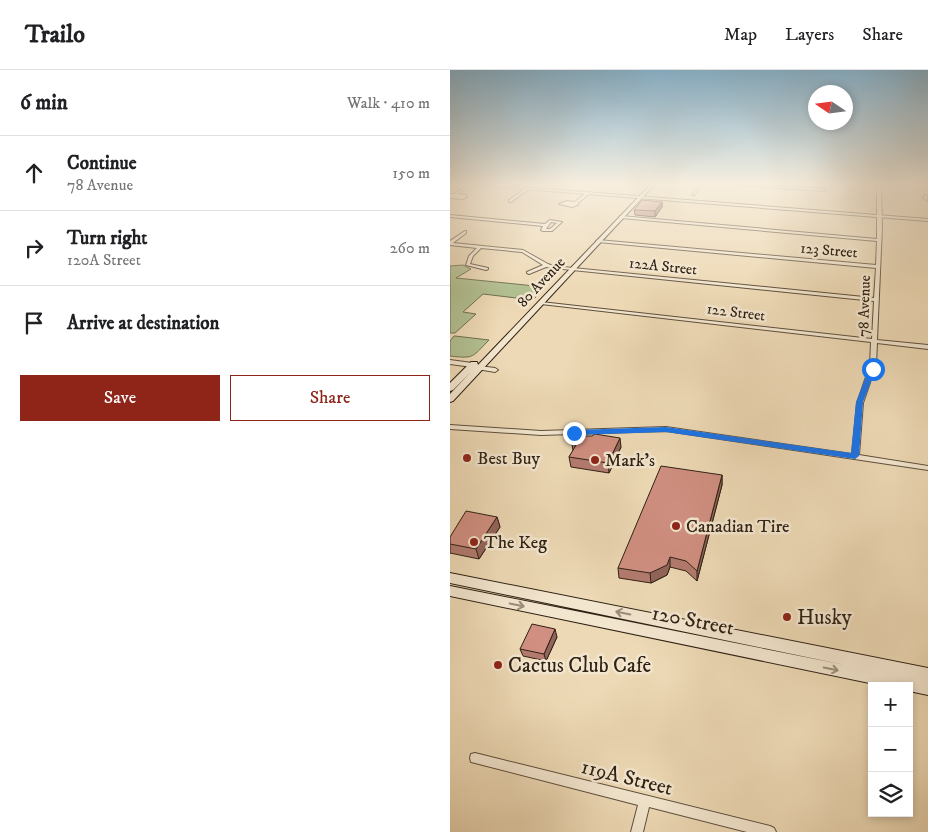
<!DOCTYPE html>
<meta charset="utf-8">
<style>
:root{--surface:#fff;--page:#f2f2f2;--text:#202124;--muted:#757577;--line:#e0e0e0;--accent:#8f2418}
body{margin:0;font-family:"IM FELL DW Pica",serif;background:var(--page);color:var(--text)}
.controls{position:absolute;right:15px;bottom:15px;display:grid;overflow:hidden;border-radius:0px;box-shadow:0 2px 8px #0003}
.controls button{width:45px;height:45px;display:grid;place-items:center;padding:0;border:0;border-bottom:1px solid var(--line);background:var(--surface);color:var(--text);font:25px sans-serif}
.compass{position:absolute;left:358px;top:15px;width:45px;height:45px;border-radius:50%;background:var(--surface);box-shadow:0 2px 8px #0003;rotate:283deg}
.stop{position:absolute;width:15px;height:15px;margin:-11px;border:4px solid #1a73e8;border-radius:50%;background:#fff}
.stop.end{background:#1a73e8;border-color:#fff;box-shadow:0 1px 5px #0008}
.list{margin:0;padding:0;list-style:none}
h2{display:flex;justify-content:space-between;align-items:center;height:65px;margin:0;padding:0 20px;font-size:21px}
h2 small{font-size:16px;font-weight:400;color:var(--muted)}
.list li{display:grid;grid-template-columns:32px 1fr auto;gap:15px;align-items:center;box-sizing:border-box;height:75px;padding:0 20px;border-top:1px solid var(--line)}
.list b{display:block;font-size:19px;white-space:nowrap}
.list p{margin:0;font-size:16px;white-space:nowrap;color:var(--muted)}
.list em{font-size:16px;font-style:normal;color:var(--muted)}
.actions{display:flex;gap:10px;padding:15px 20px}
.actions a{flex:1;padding:11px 0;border:1px solid var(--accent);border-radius:0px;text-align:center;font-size:18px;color:var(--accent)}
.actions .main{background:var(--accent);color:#fff}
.icon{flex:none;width:28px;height:28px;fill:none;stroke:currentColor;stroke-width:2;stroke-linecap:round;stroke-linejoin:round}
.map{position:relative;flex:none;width:478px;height:762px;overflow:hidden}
header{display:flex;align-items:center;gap:30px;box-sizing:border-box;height:70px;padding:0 25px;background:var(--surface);border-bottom:1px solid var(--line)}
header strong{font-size:24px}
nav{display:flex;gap:28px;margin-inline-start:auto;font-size:18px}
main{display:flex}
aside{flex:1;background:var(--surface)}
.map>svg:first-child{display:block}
.green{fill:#b2c092;stroke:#707053}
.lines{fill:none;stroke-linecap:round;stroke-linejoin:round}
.minor-casing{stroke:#5e4f3c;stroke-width:2}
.tertiary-casing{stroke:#5e4f3c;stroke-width:2}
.secondary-casing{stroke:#2f2114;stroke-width:2}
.minor{fill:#f3e6cf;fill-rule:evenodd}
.tertiary{fill:#f3e6cf;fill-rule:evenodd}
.secondary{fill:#f3e6cf;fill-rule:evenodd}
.wall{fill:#b37b6f;stroke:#2f2114}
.shaded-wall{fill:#92645a;stroke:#2f2114}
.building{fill:#d08f81;stroke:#2f2114}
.oneway{stroke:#9b8d7b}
.route{fill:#1a73e8}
.poi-dot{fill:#8f2418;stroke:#f3e6cf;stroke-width:2}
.labels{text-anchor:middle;stroke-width:5;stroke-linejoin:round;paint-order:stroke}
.far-street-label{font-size:15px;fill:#2f2114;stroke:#f3e6cf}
.poi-label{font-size:18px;fill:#2f2114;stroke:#f3e6cf;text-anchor:start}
.near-poi-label{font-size:21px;fill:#2f2114;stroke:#f3e6cf;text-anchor:start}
.near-street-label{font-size:21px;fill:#2f2114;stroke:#f3e6cf}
</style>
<header>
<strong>Trailo</strong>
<nav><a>Map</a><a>Layers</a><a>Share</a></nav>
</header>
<main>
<aside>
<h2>6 min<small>Walk · 410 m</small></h2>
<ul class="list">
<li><svg class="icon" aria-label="ahead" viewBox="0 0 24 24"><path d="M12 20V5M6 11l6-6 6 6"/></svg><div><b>Continue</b><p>78 Avenue</p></div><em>150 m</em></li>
<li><svg class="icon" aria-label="right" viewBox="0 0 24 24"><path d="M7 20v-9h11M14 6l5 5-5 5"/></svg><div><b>Turn right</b><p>120A Street</p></div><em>260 m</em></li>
<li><svg class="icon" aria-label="arrive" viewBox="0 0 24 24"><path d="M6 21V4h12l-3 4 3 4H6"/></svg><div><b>Arrive at destination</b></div></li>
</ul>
<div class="actions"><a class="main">Save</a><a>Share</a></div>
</aside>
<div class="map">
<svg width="478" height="762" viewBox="0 0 478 762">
<rect width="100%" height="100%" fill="#edd9b5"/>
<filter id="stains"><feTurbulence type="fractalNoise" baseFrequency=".004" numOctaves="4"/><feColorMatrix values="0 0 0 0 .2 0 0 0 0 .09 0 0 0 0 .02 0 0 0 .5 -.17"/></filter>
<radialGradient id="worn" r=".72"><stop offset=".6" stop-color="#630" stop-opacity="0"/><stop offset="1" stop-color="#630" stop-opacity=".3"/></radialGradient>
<path class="green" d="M13,195L21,199L6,208L95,217L83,230L33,224L13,242L26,244L5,263H0V196Z
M4,266H5L39,270C22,287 25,289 0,286V271Z"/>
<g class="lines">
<g class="minor-casing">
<path id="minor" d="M20,114H24L8,124L16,125L17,127L12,129L0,128V124H4Z
M250,114H253L244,125H242Z
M284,114H294L374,119L376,120L374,121L286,115Z
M427,114H431L432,157L427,270L478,275V279L427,273L426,295L413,333L409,385L478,396V400L216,361L91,365L0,359V355L91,361L216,357L402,384L407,333L420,295L421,272L91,234L89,233L91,232L422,269L424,231L103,198L96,197L79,204L77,203V202L93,195L72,182L31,178L23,186L20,194L38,198V199L36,200L16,195L19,186L27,178L0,175V171L15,161H16V163L3,173L73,180L98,194L103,196L424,228L426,198L148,172L146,171L148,170L426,195L427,171L171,148L169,147L171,146L427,169Z
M77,117L80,118L61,132H59V130Z
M137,122L140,123L128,133V135L122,137L109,134L117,131L125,132Z
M475,125L478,126L477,128L478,131L473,128Z
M0,145L95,154L100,150L112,152L102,161H93L91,160L93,156L0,147ZM101,152L107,153L100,159H96Z
M0,290L22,293L25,295L22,297L0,294Z
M29,296L45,298L48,300L45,302L27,299L26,298Z
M25,683L320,756L324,758L326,762H297L199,737L193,762H181L188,735L25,693L21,692L20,688L21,684Z"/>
</g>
<g class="tertiary-casing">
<path id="tertiary" d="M20,114H33L478,149V151L22,115Z"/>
</g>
<g class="secondary-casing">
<path id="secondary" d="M201,114H205L3,331L0,332V324L20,303L3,320L0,321V313L21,292H27L28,295Z
M0,503L478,598V625L459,621V616H434L0,526V516L395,595L0,513Z"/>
</g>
<use href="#minor" class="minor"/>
<use href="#tertiary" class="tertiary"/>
<use href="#secondary" class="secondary"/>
</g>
<path class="wall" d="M212,132V137L205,147L185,145L184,140Z
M122,374L171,377L159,403L121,397L119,387L123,381Z
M272,405V415L247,511L236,501L220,497L217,505L201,513L169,508L168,498Z
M47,447L50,457L29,489L0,483V467Z
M107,567L96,591L73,586L70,579Z"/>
<path class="shaded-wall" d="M212,132V137L205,147V141Z
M170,368L171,377L159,403L158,393Z
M272,405V415L247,511V501Z
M47,447L50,457L29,489L26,479Z
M220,487V497L217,505L201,513L200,503Z
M105,559L107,567L96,591L94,584Z"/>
<path class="building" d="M192,130L212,132L205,141L184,140Z
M145,364L170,368L158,393L119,387L126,375L122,374L127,366H142Z
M211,396L272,405L247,501L236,491L220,487L217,495L200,503L168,498Z
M16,441L47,447L26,479L0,474V467Z
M82,554L105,559L94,584L70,579Z"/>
<defs><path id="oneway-shaft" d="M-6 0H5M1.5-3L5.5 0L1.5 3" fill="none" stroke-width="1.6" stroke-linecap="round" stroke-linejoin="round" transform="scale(1.25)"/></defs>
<g class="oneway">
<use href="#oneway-shaft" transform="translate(67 535) rotate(12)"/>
<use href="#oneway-shaft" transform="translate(173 543) rotate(-168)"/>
<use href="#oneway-shaft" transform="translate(381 599) rotate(12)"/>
</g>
<linearGradient id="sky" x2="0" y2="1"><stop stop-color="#88b6d2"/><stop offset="0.52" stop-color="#f7eede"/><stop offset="1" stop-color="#f7eede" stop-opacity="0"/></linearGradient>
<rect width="478" height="220" fill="url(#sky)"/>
<path class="route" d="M423,297L426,299L413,332L409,386L405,389L216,362L124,365L120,363L124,360L216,357L401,383L406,332L419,299Z"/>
<g class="poi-dot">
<circle cx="17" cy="388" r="5"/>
<circle cx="145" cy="390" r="5"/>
<circle cx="226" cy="456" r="5"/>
<circle cx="24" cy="472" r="5"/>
<circle cx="337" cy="547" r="5"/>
<circle cx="48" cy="595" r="5"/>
</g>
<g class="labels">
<g class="far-street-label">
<text transform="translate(379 180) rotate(5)" y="5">123 Street</text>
<text transform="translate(213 196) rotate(6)" y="5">122A Street</text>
<text transform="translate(91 212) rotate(-47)" y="5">80 Avenue</text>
<text transform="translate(414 236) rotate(-88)" y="5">78 Avenue</text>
<text transform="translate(286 242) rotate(7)" y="5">122 Street</text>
</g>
<g class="poi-label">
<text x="27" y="394">Best Buy</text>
<text x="155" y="396">Mark's</text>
<text x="236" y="462">Canadian Tire</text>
<text x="34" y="478">The Keg</text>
</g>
<g class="near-poi-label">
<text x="347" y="554">Husky</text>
<text x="58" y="602">Cactus Club Cafe</text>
</g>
<g class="near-street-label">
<text transform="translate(243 550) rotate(11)" y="7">120 Street</text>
<text transform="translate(177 707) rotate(14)" y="7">119A Street</text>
</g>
</g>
<rect width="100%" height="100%" filter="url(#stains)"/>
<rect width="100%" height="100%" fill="url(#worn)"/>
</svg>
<div class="controls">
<button>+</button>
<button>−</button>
<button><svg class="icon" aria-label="layers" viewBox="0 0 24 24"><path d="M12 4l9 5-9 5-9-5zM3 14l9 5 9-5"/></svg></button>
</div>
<svg class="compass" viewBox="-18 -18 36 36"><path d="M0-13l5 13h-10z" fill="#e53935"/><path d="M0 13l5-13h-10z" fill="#757577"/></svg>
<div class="stop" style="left:423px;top:299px"></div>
<div class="stop end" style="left:124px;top:363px"></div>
</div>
</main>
